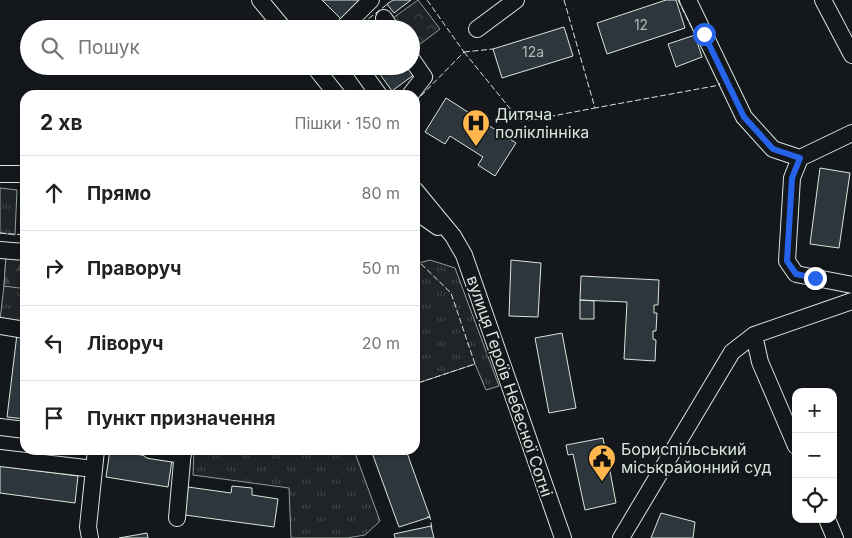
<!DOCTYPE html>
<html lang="uk">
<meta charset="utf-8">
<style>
:root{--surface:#fff;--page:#f2f2f2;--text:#222;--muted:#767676;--line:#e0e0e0}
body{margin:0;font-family:Inter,sans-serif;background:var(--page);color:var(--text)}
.controls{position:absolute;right:15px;bottom:15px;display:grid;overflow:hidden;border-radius:10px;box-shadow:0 1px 4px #0004}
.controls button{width:45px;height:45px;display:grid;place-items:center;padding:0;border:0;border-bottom:1px solid var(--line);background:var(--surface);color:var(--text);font:25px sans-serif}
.stop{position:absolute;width:15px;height:15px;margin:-11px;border:4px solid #2563eb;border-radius:50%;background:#fff}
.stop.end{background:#2563eb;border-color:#fff;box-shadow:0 1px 5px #0008}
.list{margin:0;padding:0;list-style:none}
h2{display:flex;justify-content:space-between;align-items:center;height:65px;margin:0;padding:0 20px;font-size:21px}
h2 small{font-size:16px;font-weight:400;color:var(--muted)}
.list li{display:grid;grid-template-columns:32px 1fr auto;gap:15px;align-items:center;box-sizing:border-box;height:75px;padding:0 20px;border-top:1px solid var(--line)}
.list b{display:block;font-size:19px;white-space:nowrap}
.list em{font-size:16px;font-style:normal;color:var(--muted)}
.icon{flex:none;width:28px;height:28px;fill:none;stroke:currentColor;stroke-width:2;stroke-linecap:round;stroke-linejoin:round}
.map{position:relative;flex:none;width:852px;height:538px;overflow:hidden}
.search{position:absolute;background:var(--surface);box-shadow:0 1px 4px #0004;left:20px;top:20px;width:400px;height:55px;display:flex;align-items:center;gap:12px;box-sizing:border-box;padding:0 18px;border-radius:28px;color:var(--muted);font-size:19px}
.panel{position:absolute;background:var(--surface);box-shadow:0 1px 4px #0004;left:20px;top:90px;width:400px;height:365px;border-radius:15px}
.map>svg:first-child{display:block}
.grass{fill:url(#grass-tufts);stroke:#939e99}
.forest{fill:url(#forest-firs);stroke:#939e99}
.park{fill:url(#park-crowns);stroke:#939e99}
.building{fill:#2c363c;stroke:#d8e6dc}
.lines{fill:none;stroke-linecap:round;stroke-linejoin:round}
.minor-casing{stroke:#d8e6dc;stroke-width:18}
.minor{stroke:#14181c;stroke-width:16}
.fence{stroke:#d8e6dc;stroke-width:1;stroke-dasharray:6 2.5;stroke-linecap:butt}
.route{stroke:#2563eb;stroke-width:6}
.labels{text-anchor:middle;stroke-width:4;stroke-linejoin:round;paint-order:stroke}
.number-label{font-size:14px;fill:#adbab4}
.poi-label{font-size:16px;fill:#d8e6dc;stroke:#14181c;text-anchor:start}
.street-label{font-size:16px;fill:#d8e6dc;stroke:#14181c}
</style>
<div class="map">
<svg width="852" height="538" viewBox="0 0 852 538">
<defs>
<pattern id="grass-tufts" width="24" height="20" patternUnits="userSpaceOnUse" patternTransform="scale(1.25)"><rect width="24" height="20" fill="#202428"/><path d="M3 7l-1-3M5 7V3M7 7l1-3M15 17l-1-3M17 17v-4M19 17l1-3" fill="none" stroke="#404447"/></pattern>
<pattern id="forest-firs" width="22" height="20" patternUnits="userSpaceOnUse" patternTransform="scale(1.25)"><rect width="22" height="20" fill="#202428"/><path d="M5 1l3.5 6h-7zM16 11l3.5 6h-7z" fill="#404447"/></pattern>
<pattern id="park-crowns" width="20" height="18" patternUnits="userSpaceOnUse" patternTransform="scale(1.25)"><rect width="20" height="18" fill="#202428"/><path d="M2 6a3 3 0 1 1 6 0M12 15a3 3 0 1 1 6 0" fill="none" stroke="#404447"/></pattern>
</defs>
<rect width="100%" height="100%" fill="#14181c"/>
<path class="grass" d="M0,188L17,190L15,235L0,233Z
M6,256L25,258V324L0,320L4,286Z
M430,260L455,268L499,386L486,390L475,364L415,384V264Z
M194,450H354L380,521L365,535L347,538H291L289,488L193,475Z"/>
<path class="forest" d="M6,256L25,258V286L19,288L4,286Z"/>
<path class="park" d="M418,0L440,29L415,48L411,43V29H401L393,18Z"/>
<path class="building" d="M322,0H361L341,19Z
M393,0H411L394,13L387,4Z
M666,0H676L685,28L607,54L597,23Z
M564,27L573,56L502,78L493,49Z
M695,35L702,57L676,67L668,44Z
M374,66H410L415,74L392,91Z
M446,98L516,143L495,176L478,165L483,157L450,136L445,144L425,132Z
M820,168L850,173L839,248L810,244Z
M511,260L541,263L538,317L509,316Z
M581,276L659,280L658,305H654V313H657L656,331H653V339L656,340L655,361L624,359L627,302L580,300Z
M580,300L594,301V319H580Z
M562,333L576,408L549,413L535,338Z
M17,334L25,335V419L7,417Z
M603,438L605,448L592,451L596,469L609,466L616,503L585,510L573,454L568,455L566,445Z
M110,450L172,460L168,487L106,477Z
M371,450H406L430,517L399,527Z
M0,466L78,476L75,503L0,493Z
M232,486L252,488V495L278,499L274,527L185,515L188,487L231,493Z
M661,513L695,522L693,538H651Z
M431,526L434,538H395L394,534Z
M147,533L148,538H119Z"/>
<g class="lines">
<g class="minor-casing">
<path id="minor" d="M260,0L284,29
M688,0L744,117L773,149L800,158L852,133
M823,0L852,55
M384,18L391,29
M342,29L371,0
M477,29L516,0
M314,66L337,95
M358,66L379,95
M410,95L424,77L411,58
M800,158L792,178L787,261L796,274L852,285
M0,174H25
M415,190L453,236L464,255L563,538
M415,211L438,227
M0,250L25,252
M0,326L25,330
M754,335L760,362L796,446
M0,427L25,430
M150,450L183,455
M0,458L94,469L88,527L90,538
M94,469L96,450
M177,518L183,450
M827,519L835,538
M621,538L732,352L754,335L852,301"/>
</g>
<use href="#minor" class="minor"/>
<path class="fence" d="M564,0L595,108L720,85L719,83
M678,0L696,36
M355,29L389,3
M464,52L521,122L595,108
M464,52L493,49
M349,66L353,73
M415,102L464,52L427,0
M0,233L25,235
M415,258L451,293L475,364L415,384
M427,517H430L432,529"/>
</g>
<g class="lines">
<path class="route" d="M704,34L744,117L773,149L800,158L792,178L787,261L796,274L815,278"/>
</g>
<defs>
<g id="hospital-pin" transform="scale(1.4375)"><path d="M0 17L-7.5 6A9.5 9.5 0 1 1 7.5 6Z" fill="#ffb74d" stroke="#14181c"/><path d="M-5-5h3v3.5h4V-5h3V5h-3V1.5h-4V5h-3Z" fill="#111"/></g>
<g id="civic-pin" transform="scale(1.4375)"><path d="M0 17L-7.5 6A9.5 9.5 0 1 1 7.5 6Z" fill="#ffb74d" stroke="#14181c"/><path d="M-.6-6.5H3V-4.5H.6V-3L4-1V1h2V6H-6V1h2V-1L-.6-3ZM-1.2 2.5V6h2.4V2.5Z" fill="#111"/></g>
</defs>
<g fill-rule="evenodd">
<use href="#hospital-pin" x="476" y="123"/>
<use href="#civic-pin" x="602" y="458"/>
</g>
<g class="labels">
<g class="number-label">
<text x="641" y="30">12</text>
<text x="533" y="57">12а</text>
</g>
<g class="poi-label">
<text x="495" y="120">Дитяча<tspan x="495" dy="18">поліклінніка</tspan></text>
<text x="621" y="455">Бориспільський<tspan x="621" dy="18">міськрайонний суд</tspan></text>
</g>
<g class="street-label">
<text transform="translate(510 386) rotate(71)" y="6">вулиця Героїв Небесної Сотні</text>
</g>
</g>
</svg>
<div class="controls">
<button>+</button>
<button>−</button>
<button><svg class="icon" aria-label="locate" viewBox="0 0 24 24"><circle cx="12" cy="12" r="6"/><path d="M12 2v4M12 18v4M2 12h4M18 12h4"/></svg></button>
</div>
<div class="stop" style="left:704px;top:34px"></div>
<div class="stop end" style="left:815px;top:278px"></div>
<div class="search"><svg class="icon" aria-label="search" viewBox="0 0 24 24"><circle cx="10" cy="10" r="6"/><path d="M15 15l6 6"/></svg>Пошук</div>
<section class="panel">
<h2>2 хв<small>Пішки · 150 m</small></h2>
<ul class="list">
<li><svg class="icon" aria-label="ahead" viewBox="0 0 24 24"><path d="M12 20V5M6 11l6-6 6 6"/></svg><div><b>Прямо</b></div><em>80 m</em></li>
<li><svg class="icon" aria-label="right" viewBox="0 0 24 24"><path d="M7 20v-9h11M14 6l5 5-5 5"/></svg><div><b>Праворуч</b></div><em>50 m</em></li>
<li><svg class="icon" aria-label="left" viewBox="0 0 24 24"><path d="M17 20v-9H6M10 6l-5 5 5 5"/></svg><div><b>Ліворуч</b></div><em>20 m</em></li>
<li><svg class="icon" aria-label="arrive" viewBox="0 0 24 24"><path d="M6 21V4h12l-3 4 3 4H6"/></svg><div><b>Пункт призначення</b></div></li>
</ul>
</section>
</div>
